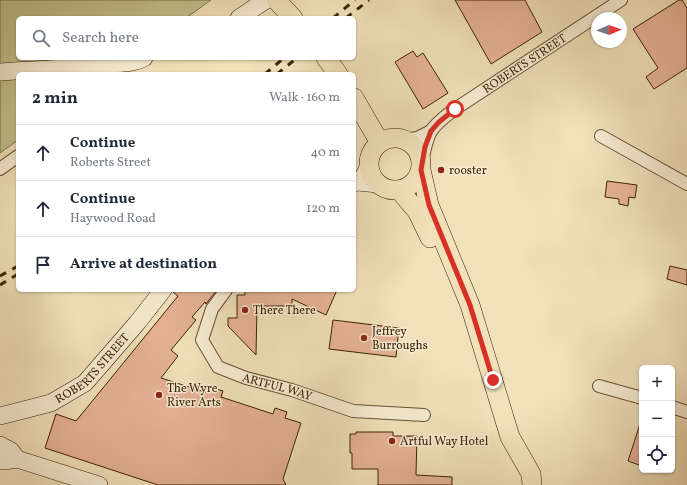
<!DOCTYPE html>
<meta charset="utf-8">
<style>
:root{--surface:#fff;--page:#f2f2f3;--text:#1f2937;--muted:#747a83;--line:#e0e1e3}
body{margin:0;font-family:Vollkorn,serif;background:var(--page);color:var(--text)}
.controls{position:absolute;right:12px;bottom:12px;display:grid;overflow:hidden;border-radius:6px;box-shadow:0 1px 3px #0004}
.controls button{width:36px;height:36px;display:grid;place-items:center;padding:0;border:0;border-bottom:1px solid var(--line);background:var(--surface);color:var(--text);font:20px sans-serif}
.compass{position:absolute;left:591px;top:12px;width:36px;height:36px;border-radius:50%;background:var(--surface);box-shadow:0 1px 3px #0004;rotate:88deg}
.stop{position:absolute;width:12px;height:12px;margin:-9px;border:3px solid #d93025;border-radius:50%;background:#fff}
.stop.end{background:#d93025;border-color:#fff;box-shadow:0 1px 4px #0008}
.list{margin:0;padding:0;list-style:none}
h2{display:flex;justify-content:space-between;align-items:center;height:52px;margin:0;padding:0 16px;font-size:17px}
h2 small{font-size:13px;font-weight:400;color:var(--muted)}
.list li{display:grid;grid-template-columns:26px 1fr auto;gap:12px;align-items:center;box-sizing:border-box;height:56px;padding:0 16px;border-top:1px solid var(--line)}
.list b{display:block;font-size:15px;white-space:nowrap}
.list p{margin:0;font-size:13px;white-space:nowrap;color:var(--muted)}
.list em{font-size:13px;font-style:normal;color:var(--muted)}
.icon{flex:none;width:22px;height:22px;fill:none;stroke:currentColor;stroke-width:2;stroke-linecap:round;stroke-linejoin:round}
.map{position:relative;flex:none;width:687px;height:485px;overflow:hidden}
.search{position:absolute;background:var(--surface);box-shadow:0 1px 3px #0004;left:16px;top:16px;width:340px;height:44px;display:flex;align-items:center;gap:10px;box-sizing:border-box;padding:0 14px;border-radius:6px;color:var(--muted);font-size:15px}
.panel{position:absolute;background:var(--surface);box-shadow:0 1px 3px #0004;left:16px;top:72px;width:340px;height:220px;border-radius:6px}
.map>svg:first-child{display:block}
.green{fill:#c1c18c;stroke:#7e7149}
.building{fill:#e6b296;stroke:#3c2106}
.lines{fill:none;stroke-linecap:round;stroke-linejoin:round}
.street-casing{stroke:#695133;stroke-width:14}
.secondary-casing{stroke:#3c2106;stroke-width:18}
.primary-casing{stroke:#3c2106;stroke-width:20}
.street{stroke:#f6ecd3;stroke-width:12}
.secondary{stroke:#f6ecd3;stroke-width:17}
.primary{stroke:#f1e1bb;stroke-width:19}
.rail{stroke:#3c2106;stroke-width:3;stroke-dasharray:7 7;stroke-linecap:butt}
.route{stroke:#d93025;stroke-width:5}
.poi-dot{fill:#8f2418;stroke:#f6ecd3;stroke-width:1.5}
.labels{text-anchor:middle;stroke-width:3;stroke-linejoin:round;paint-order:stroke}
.street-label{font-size:12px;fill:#3c2106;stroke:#f6ecd3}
.poi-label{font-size:12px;fill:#3c2106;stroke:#f6ecd3;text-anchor:start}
</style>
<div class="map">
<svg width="687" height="485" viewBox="0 0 687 485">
<rect width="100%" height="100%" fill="#f1e1bb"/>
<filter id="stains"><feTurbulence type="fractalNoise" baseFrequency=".005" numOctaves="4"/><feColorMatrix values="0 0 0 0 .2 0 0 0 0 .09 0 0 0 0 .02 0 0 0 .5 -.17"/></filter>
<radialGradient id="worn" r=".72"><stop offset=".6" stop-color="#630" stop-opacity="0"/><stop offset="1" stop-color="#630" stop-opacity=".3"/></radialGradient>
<path class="green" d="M0,0H211L186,18H18V58H131L109,74H18V140L0,153Z"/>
<path class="building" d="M455,0H525L542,32L491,64Z
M679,0H682L687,8V68L654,89L646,77L658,68L633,29Z
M413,51L417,57L423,53L448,93L423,109L395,62Z
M607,181L637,185L635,198L629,197L628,206L619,204V199L605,197Z
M670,266L687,270V285L667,279Z
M173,290H217L206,304L205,302L192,317L196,320L171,350L178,356L161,378L208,393L210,387L223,391L221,397L273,414L275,408L287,412L285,418L301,423L283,479L286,485H158L45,448L56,414L76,421L178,296L173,292Z
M245,290H337L326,315L292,299V306H257L256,355L228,326V318H237V295H245Z
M333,320L399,328L396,357L329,349Z
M640,424L642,425V466L628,461Z
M356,432H393V436H417L416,475L452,477V485H378V469H352V453H350V434H356Z"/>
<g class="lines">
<g class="street-casing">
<g id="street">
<path d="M601,136L687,184"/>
<path d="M406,140L417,138L431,131"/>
<path id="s1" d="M422,162C424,152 426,140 431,131C437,122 447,115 455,109L621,0"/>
<path d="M0,169L18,156"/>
<path id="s2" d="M226,290L212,309L202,340L218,367L246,378L292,390L353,411L424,415"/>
<path d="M599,386L642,398"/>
<path d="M672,407L687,412"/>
</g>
</g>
<g class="secondary-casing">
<g id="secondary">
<path d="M239,18L266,0"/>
<path d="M0,72C37,69 74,69 111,64C122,63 135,63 144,58"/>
<path d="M358,182L378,184"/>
<path d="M354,183C363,180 366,173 369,165"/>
<path id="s3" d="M0,416L51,403L85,383L137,323L163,290"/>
<path d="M0,445L11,451L17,459"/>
<path d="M0,460L4,461L17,459L99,485"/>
</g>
</g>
<g class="primary-casing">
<path id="primary" d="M276,0L293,18
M326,58L338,74
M354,98L380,143
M369 164a26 26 0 1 1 52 0a26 26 0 1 1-52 0Z
M421,170L429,205L470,305L510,437L531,474L532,485
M400,191L417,211L430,238"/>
</g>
<use href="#street" class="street"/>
<use href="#secondary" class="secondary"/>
<use href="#primary" class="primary"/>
<path class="rail" d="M333,18L355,0
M346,18L369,0
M265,74L284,58
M277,74L297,58
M0,276L18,266
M0,285L18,274"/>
</g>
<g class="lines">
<path class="route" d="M455,109L439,122L431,131L425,147L421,170L429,205L470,305L493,380"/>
</g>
<g class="poi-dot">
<circle cx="441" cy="170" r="4"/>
<circle cx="245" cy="310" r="4"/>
<circle cx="364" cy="338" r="4"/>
<circle cx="159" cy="395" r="4"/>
<circle cx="392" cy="441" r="4"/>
</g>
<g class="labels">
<g class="street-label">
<text dy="4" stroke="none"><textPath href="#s1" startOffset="148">ROBERTS STREET</textPath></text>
<text dy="4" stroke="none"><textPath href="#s3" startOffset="107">ROBERTS STREET</textPath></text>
<text dy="4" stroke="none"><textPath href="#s2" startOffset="150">ARTFUL WAY</textPath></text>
</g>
<g class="poi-label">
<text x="449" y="174">rooster</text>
<text x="253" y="314">There There</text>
<text x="372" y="335">Jeffrey<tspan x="372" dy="14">Burroughs</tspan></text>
<text x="167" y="392">The Wyre<tspan x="167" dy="14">River Arts</tspan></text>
<text x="400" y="445">Artful Way Hotel</text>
</g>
</g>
<rect width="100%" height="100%" filter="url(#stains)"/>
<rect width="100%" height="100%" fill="url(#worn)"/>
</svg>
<div class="controls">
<button>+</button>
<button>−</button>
<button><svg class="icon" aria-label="locate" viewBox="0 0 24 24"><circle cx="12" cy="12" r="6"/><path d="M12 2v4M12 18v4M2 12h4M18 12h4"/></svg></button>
</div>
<svg class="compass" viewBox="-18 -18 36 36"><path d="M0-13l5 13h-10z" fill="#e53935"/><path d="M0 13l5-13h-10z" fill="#747a83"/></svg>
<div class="stop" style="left:455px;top:109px"></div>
<div class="stop end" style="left:493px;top:380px"></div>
<div class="search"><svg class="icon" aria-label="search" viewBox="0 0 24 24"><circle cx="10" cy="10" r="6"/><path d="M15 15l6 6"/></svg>Search here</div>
<section class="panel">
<h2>2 min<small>Walk · 160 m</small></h2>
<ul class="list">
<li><svg class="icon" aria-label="ahead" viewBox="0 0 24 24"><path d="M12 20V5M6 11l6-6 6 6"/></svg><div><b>Continue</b><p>Roberts Street</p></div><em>40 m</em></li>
<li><svg class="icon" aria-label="ahead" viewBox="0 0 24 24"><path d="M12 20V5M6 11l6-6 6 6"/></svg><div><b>Continue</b><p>Haywood Road</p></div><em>120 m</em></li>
<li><svg class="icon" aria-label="arrive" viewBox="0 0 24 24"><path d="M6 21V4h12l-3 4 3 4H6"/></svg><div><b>Arrive at destination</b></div></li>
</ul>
</section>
</div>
